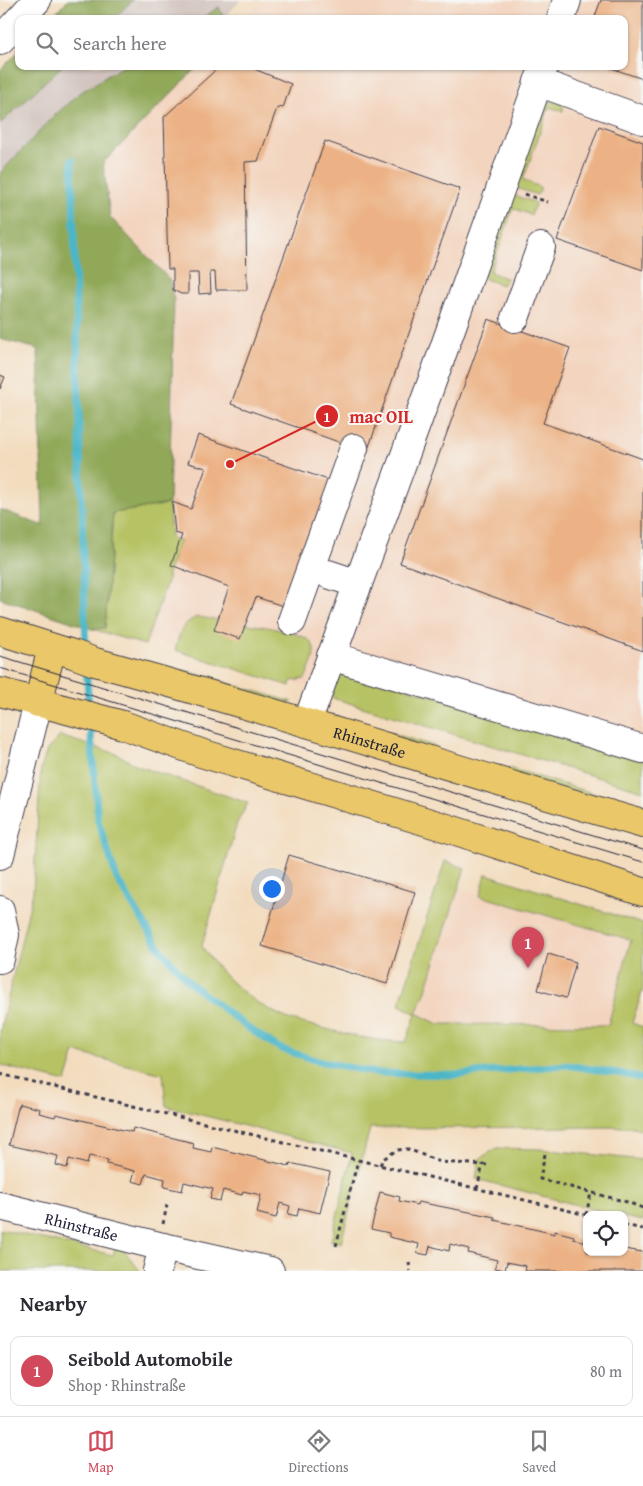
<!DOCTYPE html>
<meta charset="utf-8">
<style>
:root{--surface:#fff;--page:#f2f2f3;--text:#2b2b33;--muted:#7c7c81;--line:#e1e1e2;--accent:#d1495b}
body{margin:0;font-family:"Gentium Book Plus",serif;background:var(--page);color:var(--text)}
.controls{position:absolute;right:15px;bottom:15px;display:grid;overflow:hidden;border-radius:10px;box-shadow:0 1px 4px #0004}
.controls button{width:45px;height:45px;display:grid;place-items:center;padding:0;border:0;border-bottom:1px solid var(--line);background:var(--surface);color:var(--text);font:25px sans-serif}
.you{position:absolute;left:271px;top:888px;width:18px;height:18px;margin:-12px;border:4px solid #fff;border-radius:50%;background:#1a73e8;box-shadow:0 0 0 8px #1a73e833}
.badge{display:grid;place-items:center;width:32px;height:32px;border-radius:50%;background:var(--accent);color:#fff;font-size:16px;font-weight:700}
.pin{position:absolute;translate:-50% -41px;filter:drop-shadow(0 1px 2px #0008)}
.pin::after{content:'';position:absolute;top:26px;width:18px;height:15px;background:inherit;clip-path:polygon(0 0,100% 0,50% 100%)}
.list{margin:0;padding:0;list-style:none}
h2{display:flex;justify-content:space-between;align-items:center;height:65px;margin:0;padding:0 20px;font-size:21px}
h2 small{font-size:16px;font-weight:400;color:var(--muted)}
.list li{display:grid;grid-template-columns:32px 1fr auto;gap:15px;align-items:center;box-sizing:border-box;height:70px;margin:0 10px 10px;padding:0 10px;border:1px solid var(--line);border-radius:10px}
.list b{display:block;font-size:19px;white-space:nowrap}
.list p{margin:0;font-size:16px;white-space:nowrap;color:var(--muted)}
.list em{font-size:16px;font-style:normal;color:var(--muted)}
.icon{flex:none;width:28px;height:28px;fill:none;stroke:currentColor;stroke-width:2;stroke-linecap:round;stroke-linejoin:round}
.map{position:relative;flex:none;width:643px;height:1271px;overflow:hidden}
.search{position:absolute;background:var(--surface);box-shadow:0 1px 4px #0004;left:15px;right:15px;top:15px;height:55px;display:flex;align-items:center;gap:12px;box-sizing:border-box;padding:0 18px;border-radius:10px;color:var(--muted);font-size:19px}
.sheet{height:145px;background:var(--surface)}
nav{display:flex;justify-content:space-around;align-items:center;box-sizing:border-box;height:70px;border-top:1px solid var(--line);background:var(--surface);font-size:14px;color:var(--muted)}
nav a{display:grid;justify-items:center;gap:2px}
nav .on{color:var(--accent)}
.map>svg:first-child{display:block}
.built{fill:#f3d4be}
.industrial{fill:#cfc0ba}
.green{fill:#b6c263;stroke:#6c724f}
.forest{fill:#90a859;stroke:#59654a}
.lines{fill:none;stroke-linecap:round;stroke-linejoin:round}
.stream{stroke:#4bb6c8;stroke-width:7}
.building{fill:#ecb285}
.minor-casing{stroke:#413e4f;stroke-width:30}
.major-casing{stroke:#413e4f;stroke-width:30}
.path{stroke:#413e4f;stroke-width:3;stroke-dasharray:4 4;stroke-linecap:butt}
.minor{stroke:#fff;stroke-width:28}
.major{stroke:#eac769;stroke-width:28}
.tram{stroke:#22223b;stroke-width:1}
.labels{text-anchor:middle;stroke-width:4;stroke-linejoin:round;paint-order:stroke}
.street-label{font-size:16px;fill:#22223b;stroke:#f6f6f2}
.leader{fill:none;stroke:#d62828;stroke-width:2}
.callout-dot{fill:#d62828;stroke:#f6f6f2;stroke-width:2}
.mark-label{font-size:15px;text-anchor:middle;font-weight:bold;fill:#fff}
.callout-label{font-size:18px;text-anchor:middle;font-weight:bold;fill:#d62828;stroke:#f6f6f2;stroke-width:4;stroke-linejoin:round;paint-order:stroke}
</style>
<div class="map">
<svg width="643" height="1271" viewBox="0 0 643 1271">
<rect width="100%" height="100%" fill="#f6f6f2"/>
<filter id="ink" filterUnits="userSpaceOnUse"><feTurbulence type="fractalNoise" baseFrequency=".02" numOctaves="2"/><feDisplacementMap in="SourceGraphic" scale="10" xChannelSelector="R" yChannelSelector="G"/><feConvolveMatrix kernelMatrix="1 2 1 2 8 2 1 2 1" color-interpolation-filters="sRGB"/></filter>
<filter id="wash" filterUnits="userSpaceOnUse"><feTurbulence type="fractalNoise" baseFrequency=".0096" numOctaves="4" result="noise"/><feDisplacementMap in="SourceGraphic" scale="20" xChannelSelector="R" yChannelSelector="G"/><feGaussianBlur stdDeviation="1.12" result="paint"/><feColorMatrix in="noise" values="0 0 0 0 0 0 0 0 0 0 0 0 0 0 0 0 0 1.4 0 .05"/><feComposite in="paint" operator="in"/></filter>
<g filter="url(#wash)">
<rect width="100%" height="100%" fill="#f3dcbe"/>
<path class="built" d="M263,0H643V780L336,695L114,629L103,163L198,66H624V19H245Z
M458,889L631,940L608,1025L438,1024L416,1013L424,996Z"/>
<path class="industrial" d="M133,0H241L222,19H113Z
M62,66H173L0,236V124Z"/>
<path class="green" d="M551,101L563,104V111L549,107L523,180L540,187V191L537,195L513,187L541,108Z
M510,194L534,202L535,204L531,215L513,208L490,272L508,279L502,285L485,279L483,275Z
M169,504L171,538L180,541L168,572V579L145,645L92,629L105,628L113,513Z
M197,617C218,620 299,628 311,642C319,652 309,669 305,679L291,681L290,686L175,650C180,634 180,624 197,617Z
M342,669L643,758V791L329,697L333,681Z
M184,670L292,702L286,705L189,677Z
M335,716L437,747L436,751L339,722Z
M60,736L117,754L138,766L248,803L237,823L202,946C222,978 254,1005 289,1019C304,1024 319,1027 334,1031C358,1037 382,1042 406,1042L416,1014L399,1005L445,861L465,868L424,996L416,1013L438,1024L608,1025L631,940L480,896L486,874L643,924V989L632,1023L643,1027V1131L634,1127L370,1128L341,1243L331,1241L352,1153L166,1106L163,1074L75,1052L66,1082L3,1066L0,1063V1031L33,892L41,769L47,750Z
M509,768L643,808V813L507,772Z
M497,1148L540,1149L643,1160V1221L624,1217V1215H616L476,1179L479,1159Z
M0,1229L113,1255L117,1241L140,1271H0Z"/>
<path class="forest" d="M68,0H133L113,19H50Z
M219,7L224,19H201Z
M19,51V66H62L0,124V70Z
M123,66H198L103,163L110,217L169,279L174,300L169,504L113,513L105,628L92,629L0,598V509L43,526L38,349L0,339V173L53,117L78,94Z"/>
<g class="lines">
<path class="stream" d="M41,5L46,19
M72,160L86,652
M86,665L89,709
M90,722L98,821L117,879L160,949L191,984L248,1028L281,1049L319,1061L376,1073L452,1075L566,1065L623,1074L643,1079"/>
</g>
<g id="blocks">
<path class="building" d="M601,0H643V79L608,67L624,66V19H594Z
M220,66H247L291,84L283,108L279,107V109L277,108L258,161L245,162L247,290H216L215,272H210L211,293L199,294L198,273H188V294H181L173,290V269H168L164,117Z
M599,126L643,142V270L557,240Z
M325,141L460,189L367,452L231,404Z
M488,319L570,348L543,423L643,459V651L400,563Z
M0,375L5,377L0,389Z
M198,435L331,481L286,607L256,597L240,639L214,630L229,587L171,565L182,535L175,533L172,502L191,509L206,468L188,463Z
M289,855L415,892L387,984L262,946Z
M548,954L576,962L566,998L538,990Z
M19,1104L40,1109L39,1113L55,1117L56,1114L132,1132L133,1128L194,1143L193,1148L211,1152L212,1147L289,1166L290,1163L330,1172L320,1213L299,1208L297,1216L288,1214L290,1206L280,1203L276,1218L257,1213L261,1195L243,1191L242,1195L223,1190L220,1201L210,1199L213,1189L184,1182L182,1191L164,1187L165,1179L146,1174L143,1184L132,1181L135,1171L107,1164L108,1160L89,1156L87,1164L69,1159L67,1168L56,1165L58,1156L9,1145Z
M380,1192L400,1197L399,1201L417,1205L418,1202L495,1217L494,1220L555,1234V1231L574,1236L573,1239L587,1242V1252H624V1249L643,1252V1271H525L526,1266L507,1262L505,1270L495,1268L497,1260L468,1253L469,1249L450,1244L449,1251L430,1246L428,1255L417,1253L419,1244L389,1237V1233L371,1229Z"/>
</g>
</g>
<g filter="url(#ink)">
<use href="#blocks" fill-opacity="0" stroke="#413e4f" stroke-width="1"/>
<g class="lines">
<g class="minor-casing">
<g id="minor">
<path d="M20,19L37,0"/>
<path d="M561,19L567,0"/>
<path d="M0,40L19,20"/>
<path d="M538,82L643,120"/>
<path d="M515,318L541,247"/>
<path d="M328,574L358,584"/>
<path d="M292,621L354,448"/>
<path d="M331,656L643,749"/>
<path d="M307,723L442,354L544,66"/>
<path d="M0,855L38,703"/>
<path d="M0,910L5,935L0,959"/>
<path id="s1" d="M0,1206L163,1247L270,1271"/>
<path d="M157,1271L163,1247"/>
</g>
</g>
<g class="major-casing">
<g id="major">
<path id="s2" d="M0,631L73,654L95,662C279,712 460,771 643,824"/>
<path d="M0,692L123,725L201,753L447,828L643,892"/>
<path d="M38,703L52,648"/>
</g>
</g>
<path class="path" d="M524,194L548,202
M0,1074L587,1215
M545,1154L540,1179L627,1202L643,1208
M380,1165L383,1159L397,1150L408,1149L440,1162L489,1165
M477,1189L483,1164
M586,1215L591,1193
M163,1224L167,1205
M624,1225L643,1229
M336,1246L358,1160
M409,1262L410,1271"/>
<use href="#minor" class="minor"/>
<use href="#major" class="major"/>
<path class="tram" d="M0,656L643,850
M0,668L643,862"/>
</g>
</g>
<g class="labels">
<g class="street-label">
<text dy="6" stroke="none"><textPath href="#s2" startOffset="386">Rhinstraße</textPath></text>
<text dy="6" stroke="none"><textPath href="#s1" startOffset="84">Rhinstraße</textPath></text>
</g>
</g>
<path class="leader" d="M230 464L327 416"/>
<g class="callout-dot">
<circle cx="230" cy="464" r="5"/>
<circle cx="327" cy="416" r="12"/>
</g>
<g class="mark-label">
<text x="327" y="422">1</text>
</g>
<g class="callout-label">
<text x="381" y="423">mac OIL</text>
</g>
</svg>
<div class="controls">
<button><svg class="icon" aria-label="locate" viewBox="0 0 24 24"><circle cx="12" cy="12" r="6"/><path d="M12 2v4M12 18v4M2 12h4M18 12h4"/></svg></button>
</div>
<div class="you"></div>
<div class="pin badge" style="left:528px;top:968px">1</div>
<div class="search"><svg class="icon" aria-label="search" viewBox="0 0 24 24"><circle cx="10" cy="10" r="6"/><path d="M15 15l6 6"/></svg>Search here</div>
</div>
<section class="sheet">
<h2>Nearby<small></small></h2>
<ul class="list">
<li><span class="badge">1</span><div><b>Seibold Automobile</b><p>Shop · Rhinstraße</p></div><em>80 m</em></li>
</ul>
</section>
<nav>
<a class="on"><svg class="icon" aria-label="map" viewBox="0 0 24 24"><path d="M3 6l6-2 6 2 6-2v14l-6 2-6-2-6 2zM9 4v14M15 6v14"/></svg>Map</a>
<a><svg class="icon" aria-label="directions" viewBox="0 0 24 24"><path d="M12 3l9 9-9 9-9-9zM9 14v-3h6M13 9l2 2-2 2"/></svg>Directions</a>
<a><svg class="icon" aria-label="saved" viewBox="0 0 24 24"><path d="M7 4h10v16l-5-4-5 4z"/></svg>Saved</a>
</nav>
